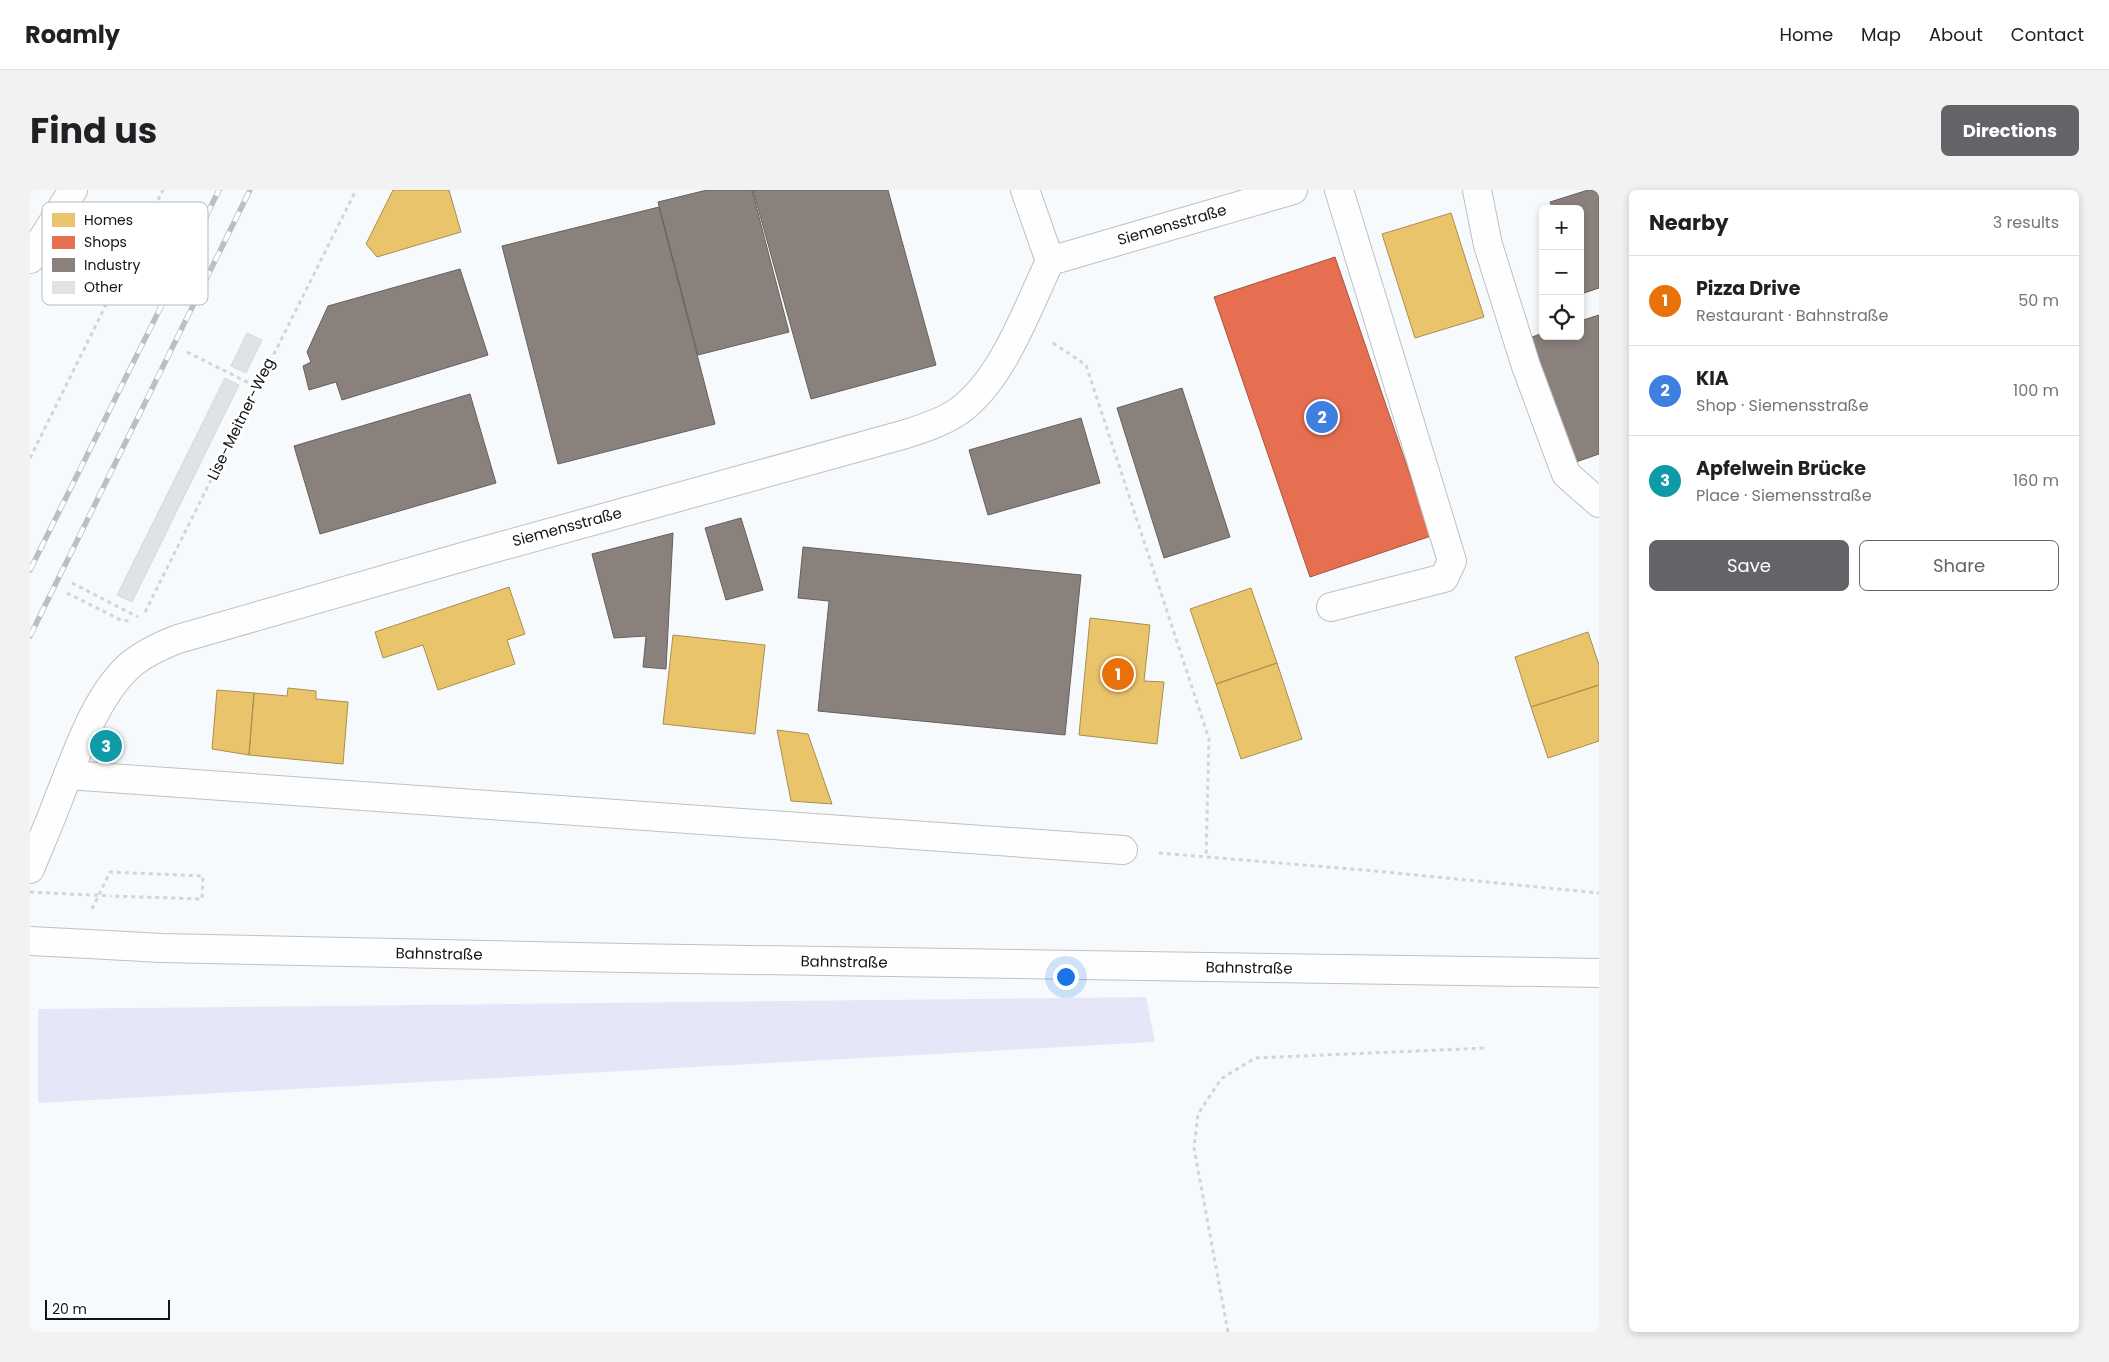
<!DOCTYPE html>
<meta charset="utf-8">
<style>
:root{--surface:#fff;--page:#f2f2f2;--text:#202124;--muted:#757577;--line:#e0e0e0;--accent:#626467}
body{margin:0;font-family:Poppins,sans-serif;background:var(--page);color:var(--text)}
.controls{position:absolute;right:15px;top:15px;display:grid;overflow:hidden;border-radius:8px;box-shadow:0 2px 8px #0003}
.controls button{width:45px;height:45px;display:grid;place-items:center;padding:0;border:0;border-bottom:1px solid var(--line);background:var(--surface);color:var(--text);font:25px sans-serif}
.scale{position:absolute;left:15px;bottom:12px;width:125px;box-sizing:border-box;padding-left:5px;border:2px solid #121416;border-top:0;font-size:14px;line-height:18px;white-space:nowrap;color:#121416;-webkit-text-stroke:4px #fff;paint-order:stroke}
.you{position:absolute;left:1035px;top:786px;width:18px;height:18px;margin:-12px;border:4px solid #fff;border-radius:50%;background:#1a73e8;box-shadow:0 0 0 8px #1a73e833}
.badge{display:grid;place-items:center;width:32px;height:32px;border-radius:50%;background:var(--accent);color:#fff;font-size:16px;font-weight:700}
.pin{position:absolute;translate:-50% -50%;border:2px solid #fff;box-shadow:0 1px 5px #0006}
.list{margin:0;padding:0;list-style:none}
h2{display:flex;justify-content:space-between;align-items:center;height:65px;margin:0;padding:0 20px;font-size:21px}
h2 small{font-size:16px;font-weight:400;color:var(--muted)}
.list li{display:grid;grid-template-columns:32px 1fr auto;gap:15px;align-items:center;box-sizing:border-box;height:90px;padding:0 20px;border-top:1px solid var(--line)}
.list b{display:block;font-size:19px;white-space:nowrap}
.list p{margin:0;font-size:16px;white-space:nowrap;color:var(--muted)}
.list em{font-size:16px;font-style:normal;color:var(--muted)}
.actions{display:flex;gap:10px;padding:15px 20px}
.actions a{flex:1;padding:11px 0;border:1px solid var(--accent);border-radius:8px;text-align:center;font-size:18px;color:var(--accent)}
.actions .main{background:var(--accent);color:#fff}
.icon{flex:none;width:28px;height:28px;fill:none;stroke:currentColor;stroke-width:2;stroke-linecap:round;stroke-linejoin:round}
.map{position:relative;flex:none;width:1569px;height:1142px;overflow:hidden;border-radius:8px}
header{display:flex;align-items:center;gap:30px;box-sizing:border-box;height:70px;padding:0 25px;background:var(--surface);border-bottom:1px solid var(--line)}
header strong{font-size:24px}
nav{display:flex;gap:28px;margin-inline-start:auto;font-size:18px}
.intro{display:flex;align-items:center;justify-content:space-between;box-sizing:border-box;height:120px;padding:0 30px}
h1{margin:0;font-size:35px}
.button{padding:12px 22px;border-radius:8px;background:var(--accent);color:#fff;font-size:18px;font-weight:700}
main{display:flex;gap:30px;padding:0 30px}
aside{flex:1;background:var(--surface);border-radius:8px;box-shadow:0 2px 8px #0003}
.map>svg:first-child{display:block}
.green{fill:#e6e6f9}
.homes{fill:#e9c46a;stroke:#a88f51}
.shops{fill:#e76f51;stroke:#a7543f}
.industry{fill:#8a817c;stroke:#66605d}
.building{fill:#dfe2e7;stroke:#d7d8db}
.lines{fill:none;stroke-linecap:round;stroke-linejoin:round}
.minor-casing{stroke:#bec0c2;stroke-width:30}
.major-casing{stroke:#bec0c2;stroke-width:30}
.path{stroke:#d3d4d5;stroke-width:3;stroke-dasharray:4 4;stroke-linecap:butt}
.minor{stroke:#fefeff;stroke-width:28}
.major{stroke:#fefeff;stroke-width:28}
.rail-casing{stroke:#bebebf;stroke-width:5.5}
.rail{stroke:#fff;stroke-width:4;stroke-dasharray:11;stroke-linecap:butt}
.major-bridge-casing{stroke:#bec0c2;stroke-width:30;stroke-linecap:butt}
.path-bridge{stroke:#d3d4d5;stroke-width:3;stroke-dasharray:4 4;stroke-linecap:butt}
.major-bridge{stroke:#fefeff;stroke-width:28}
.labels{text-anchor:middle;stroke-width:5;stroke-linejoin:round;paint-order:stroke}
.street-label{font-size:15px;fill:#121416;stroke:#fff}
.key{fill:#fff;stroke:#b8b8b9;stroke-width:1}
.key-label{font-size:14px;fill:#121416}
</style>
<header>
<strong>Roamly</strong>
<nav><a>Home</a><a>Map</a><a>About</a><a>Contact</a></nav>
</header>
<div class="intro"><h1>Find us</h1><a class="button">Directions</a></div>
<main>
<div class="map">
<svg width="1569" height="1142" viewBox="0 0 1569 1142">
<rect width="100%" height="100%" fill="#f7fafd"/>
<path class="green" d="M1116,807L1125,852L8,913V819Z"/>
<path class="homes" d="M363,0H419L431,42L347,67L336,54Z
M1421,23L1454,127L1385,148L1352,44Z
M479,397L495,444L477,450L485,474L408,500L393,455L353,468L345,442Z
M1221,398L1247,473L1186,494L1160,419Z
M1060,428L1120,435L1114,491L1134,492L1127,554L1049,545Z
M1558,442L1569,475V495L1501,517L1485,467Z
M643,445L735,455L725,544L633,534Z
M1247,473L1272,549L1211,569L1186,494Z
M1569,495V551L1518,568L1501,517Z
M258,498L286,501V509L318,512L313,574L219,565L224,503L257,506Z
M187,500L224,503L219,565L182,559Z
M747,540L778,544L802,614L761,611Z"/>
<path class="shops" d="M1305,67L1401,346L1280,387L1184,107Z"/>
<path class="industry" d="M677,0H722L759,142L668,165L628,12Z
M723,0H858L906,175L781,209Z
M1558,0H1569V98L1551,104L1550,19H1523L1520,12Z
M629,17L685,234L528,274L472,56Z
M430,79L458,165L312,210L306,192L279,200L273,176L281,172L277,162L298,116Z
M1569,125V264L1543,273L1502,147L1513,143V146H1550V131Z
M1152,198L1200,347L1134,368L1087,218Z
M440,204L466,293L290,344L264,256Z
M1051,228L1070,293L958,325L939,260Z
M711,328L733,400L696,410L675,338Z
M643,343L636,479L613,477L616,446L584,448L562,364Z
M773,357L1051,385L1035,545L788,521L799,411L768,408Z"/>
<path class="building" d="M217,143L232,150L216,183L201,176Z
M195,188L209,195L102,412L87,405Z"/>
<g class="lines">
<g class="minor-casing">
<path id="minor" d="M1447,0L1458,55L1496,176L1536,284L1569,313
M0,69L43,0
M1020,71L1263,0
M1301,417L1414,388L1422,371L1309,0
M38,585L1093,660
M0,679C10,654 21,630 30,605C47,563 65,508 98,477C112,464 130,456 148,449L436,366L876,244C894,238 913,232 929,221C973,189 997,119 1020,71L995,0"/>
</g>
<g class="major-casing">
<path id="major" d="M59,754L132,758L595,768L1569,783"/>
</g>
<path class="path" d="M1023,153L1056,175L1179,549L1176,667
M157,162L227,197
M0,268L133,0
M42,393L108,427
M37,403L91,430L99,431
M115,422L326,0
M1129,663L1345,681L1569,703
M62,719L80,682L173,686L172,709L81,706
M1198,1142L1164,958L1168,924L1191,889L1225,868L1456,858"/>
<use href="#minor" class="minor"/>
<use href="#major" class="major"/>
<g class="rail-casing">
<path id="rail" d="M0,380L189,0
M0,446L220,0"/>
</g>
<use href="#rail" class="rail"/>
<g class="major-bridge-casing">
<path id="major-bridge" d="M0,751L59,754"/>
</g>
<path class="path-bridge" d="M0,702L81,706"/>
<use href="#major-bridge" class="major-bridge"/>
</g>
<g class="labels">
<g class="street-label">
<text transform="translate(1142 35) rotate(-16)" y="5">Siemensstraße</text>
<text transform="translate(211 229) rotate(-64)" y="5">Lise-Meitner-Weg</text>
<text transform="translate(537 337) rotate(-15)" y="5">Siemensstraße</text>
<text transform="translate(409 764) rotate(1)" y="5">Bahnstraße</text>
<text transform="translate(814 772) rotate(1)" y="5">Bahnstraße</text>
<text transform="translate(1219 778) rotate(1)" y="5">Bahnstraße</text>
</g>
</g>
<rect x="12" y="12" width="166" height="103" rx="8" class="key"/>
<rect x="22" y="23" width="23" height="14" fill="#e9c46a"/>
<rect x="22" y="46" width="23" height="13" fill="#e76f51"/>
<rect x="22" y="68" width="23" height="14" fill="#8a817c"/>
<rect x="22" y="91" width="23" height="13" fill="#dfe2e7"/>
<g class="key-label">
<text x="54" y="35">Homes</text>
<text x="54" y="57">Shops</text>
<text x="54" y="80">Industry</text>
<text x="54" y="102">Other</text>
</g>
</svg>
<div class="controls">
<button>+</button>
<button>−</button>
<button><svg class="icon" aria-label="locate" viewBox="0 0 24 24"><circle cx="12" cy="12" r="6"/><path d="M12 2v4M12 18v4M2 12h4M18 12h4"/></svg></button>
</div>
<div class="scale">20 m</div>
<div class="you"></div>
<div class="pin badge" style="left:1088px;top:484px;background:#e8710a">1</div>
<div class="pin badge" style="left:1292px;top:227px;background:#3f7fe0">2</div>
<div class="pin badge" style="left:76px;top:556px;background:#0f9aa8">3</div>
</div>
<aside>
<h2>Nearby<small>3 results</small></h2>
<ul class="list">
<li><span class="badge" style="background:#e8710a">1</span><div><b>Pizza Drive</b><p>Restaurant · Bahnstraße</p></div><em>50 m</em></li>
<li><span class="badge" style="background:#3f7fe0">2</span><div><b>KIA</b><p>Shop · Siemensstraße</p></div><em>100 m</em></li>
<li><span class="badge" style="background:#0f9aa8">3</span><div><b>Apfelwein Brücke</b><p>Place · Siemensstraße</p></div><em>160 m</em></li>
</ul>
<div class="actions"><a class="main">Save</a><a>Share</a></div>
</aside>
</main>
